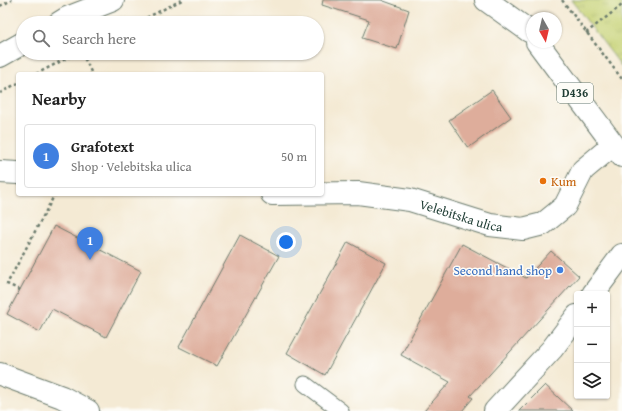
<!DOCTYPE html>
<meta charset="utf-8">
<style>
:root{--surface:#fff;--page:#f6f6f6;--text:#222;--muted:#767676;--line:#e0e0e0;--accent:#c8321e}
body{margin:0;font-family:"Gentium Book Plus",serif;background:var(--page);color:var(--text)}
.controls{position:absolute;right:12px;bottom:12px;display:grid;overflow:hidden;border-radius:4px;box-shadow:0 1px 3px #0004}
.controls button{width:36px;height:36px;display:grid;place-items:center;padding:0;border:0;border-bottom:1px solid var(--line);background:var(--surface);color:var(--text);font:20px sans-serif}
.compass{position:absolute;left:526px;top:12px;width:36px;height:36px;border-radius:50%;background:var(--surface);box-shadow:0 1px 3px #0004;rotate:172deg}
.you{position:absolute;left:286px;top:242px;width:14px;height:14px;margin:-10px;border:3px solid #fff;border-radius:50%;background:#1a73e8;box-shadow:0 0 0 6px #1a73e833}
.badge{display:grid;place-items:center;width:26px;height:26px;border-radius:50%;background:var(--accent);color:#fff;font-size:13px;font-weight:700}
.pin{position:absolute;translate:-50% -33px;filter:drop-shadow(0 1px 2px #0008)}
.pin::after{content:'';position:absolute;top:21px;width:14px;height:12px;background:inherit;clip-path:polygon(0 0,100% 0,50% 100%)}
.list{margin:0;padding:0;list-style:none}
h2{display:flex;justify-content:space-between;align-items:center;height:52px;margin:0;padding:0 16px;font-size:17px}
h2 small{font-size:13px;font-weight:400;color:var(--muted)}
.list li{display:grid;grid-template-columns:26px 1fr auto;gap:12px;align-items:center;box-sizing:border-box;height:64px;margin:0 8px 8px;padding:0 8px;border:1px solid var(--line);border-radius:4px}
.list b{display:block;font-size:15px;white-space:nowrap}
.list p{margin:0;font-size:13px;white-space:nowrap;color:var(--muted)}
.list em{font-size:13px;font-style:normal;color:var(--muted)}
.icon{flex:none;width:22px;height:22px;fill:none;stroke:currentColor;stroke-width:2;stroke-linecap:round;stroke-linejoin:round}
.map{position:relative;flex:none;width:622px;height:411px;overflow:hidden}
.search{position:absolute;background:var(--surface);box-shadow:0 1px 3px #0004;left:16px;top:16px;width:308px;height:44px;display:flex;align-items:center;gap:10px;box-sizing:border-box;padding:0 14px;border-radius:22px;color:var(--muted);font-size:15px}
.panel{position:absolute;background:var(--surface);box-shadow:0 1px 3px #0004;left:16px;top:72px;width:308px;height:124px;border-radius:4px}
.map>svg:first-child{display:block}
.grass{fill:url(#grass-tufts);stroke:#728854}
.building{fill:#dead9b}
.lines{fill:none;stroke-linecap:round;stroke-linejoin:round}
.lane-casing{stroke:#6a7a6c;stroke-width:17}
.street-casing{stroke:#6a7a6c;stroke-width:24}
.secondary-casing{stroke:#6a7a6c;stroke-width:24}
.primary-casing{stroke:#6a7a6c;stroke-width:24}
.path{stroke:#6a7a6c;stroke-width:2.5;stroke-dasharray:3 3;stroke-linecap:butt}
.lane{stroke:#fff;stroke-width:15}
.street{stroke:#fff;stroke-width:22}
.secondary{stroke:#fff;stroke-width:22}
.primary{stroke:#fff;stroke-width:22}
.food-dot{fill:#e8710a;stroke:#fdfcf7;stroke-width:1.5}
.shop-dot{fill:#3f7fe0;stroke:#fdfcf7;stroke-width:1.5}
.labels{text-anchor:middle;stroke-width:3;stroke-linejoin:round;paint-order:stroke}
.shield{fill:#fdfcf7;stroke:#62766e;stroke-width:1}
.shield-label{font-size:12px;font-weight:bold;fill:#1f3d34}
.food-label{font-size:13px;fill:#c56008;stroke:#fdfcf7;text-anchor:start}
.street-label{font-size:13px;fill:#1f3d34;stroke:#fdfcf7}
.shop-label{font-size:13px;fill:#366cbe;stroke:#fdfcf7;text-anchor:end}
</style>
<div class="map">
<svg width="622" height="411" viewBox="0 0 622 411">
<defs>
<pattern id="grass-tufts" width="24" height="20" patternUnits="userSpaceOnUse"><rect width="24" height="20" fill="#c6d274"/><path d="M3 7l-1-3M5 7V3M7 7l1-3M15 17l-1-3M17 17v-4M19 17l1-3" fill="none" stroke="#aab565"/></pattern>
</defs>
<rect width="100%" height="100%" fill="#fdfcf7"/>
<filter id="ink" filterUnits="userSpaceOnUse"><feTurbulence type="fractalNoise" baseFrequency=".025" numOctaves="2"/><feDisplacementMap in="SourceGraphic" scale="8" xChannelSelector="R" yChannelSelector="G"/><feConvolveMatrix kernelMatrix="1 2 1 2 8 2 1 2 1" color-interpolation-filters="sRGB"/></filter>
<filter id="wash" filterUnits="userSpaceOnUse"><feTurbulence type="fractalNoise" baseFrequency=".012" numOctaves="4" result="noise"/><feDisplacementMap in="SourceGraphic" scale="16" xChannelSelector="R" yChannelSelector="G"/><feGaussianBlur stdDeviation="0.9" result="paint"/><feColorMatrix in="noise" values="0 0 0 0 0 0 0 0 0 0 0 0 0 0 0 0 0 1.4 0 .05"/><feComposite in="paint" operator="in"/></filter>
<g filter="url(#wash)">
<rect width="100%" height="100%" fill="#f4ead4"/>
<path class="grass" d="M571,0H622V67Z"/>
<g id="blocks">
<path class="building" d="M323,0H381L409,10L397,49L362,38L369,20L322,5Z
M492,90L511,117L468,148L449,120Z
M54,226L141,271L106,337L52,309L40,332L7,314Z
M240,235L279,256L217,366L179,347Z
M348,242L386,263L325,375L287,353Z
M462,244L526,278L551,251L579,276L470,396L473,398L462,411H424L450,382L401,355Z
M545,385L573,411H519Z"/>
</g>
</g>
<g filter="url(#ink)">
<use href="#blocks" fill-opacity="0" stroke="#6a7a6c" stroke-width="1"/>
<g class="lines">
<g class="lane-casing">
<path id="lane" d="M305,384L341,411"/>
</g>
<g class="street-casing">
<g id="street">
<path d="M0,172L18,173"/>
<path id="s1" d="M272,194L358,193L410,200L490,225L523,229L543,224L565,206L583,170L613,145"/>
<path d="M593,294L622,255"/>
<path d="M0,374L62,397L88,411"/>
<path d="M495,411L552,349L577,316"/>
</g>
</g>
<g class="secondary-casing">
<path id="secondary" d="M59,23L67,18L113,0
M0,56L23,43"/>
</g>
<g class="primary-casing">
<path id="primary" d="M486,0L529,31
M537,42L622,156"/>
</g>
<path class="path" d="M562,0L622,79
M0,6L12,0
M136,23L182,0
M586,33L622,5
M82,53L92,74
M36,74L77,53
M0,93L18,83
M20,290L7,284L55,194"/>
<use href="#lane" class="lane"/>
<use href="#street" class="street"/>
<use href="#secondary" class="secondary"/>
<use href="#primary" class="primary"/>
</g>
</g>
<circle class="food-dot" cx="543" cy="181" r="4"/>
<circle class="shop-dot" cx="560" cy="270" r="4"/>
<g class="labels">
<rect class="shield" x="557" y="83" width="36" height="20" rx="3"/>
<g class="shield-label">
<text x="575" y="97">D436</text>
</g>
<g class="food-label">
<text x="551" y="186">Kum</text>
</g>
<g class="street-label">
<text dy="5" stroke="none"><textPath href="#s1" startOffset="192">Velebitska ulica</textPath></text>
</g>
<g class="shop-label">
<text x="552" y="275">Second hand shop</text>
</g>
</g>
</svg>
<div class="controls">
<button>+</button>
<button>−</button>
<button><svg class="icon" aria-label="layers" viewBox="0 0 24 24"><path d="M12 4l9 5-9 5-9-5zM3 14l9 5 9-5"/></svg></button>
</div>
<svg class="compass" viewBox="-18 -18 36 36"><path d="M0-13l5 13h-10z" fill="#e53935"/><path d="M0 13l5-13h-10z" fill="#767676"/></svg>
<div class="you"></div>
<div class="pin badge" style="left:90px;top:260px;background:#3f7fe0">1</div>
<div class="search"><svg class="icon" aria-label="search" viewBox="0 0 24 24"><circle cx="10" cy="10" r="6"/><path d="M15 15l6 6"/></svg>Search here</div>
<section class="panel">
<h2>Nearby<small></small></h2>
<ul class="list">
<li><span class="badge" style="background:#3f7fe0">1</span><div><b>Grafotext</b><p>Shop · Velebitska ulica</p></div><em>50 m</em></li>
</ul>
</section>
</div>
